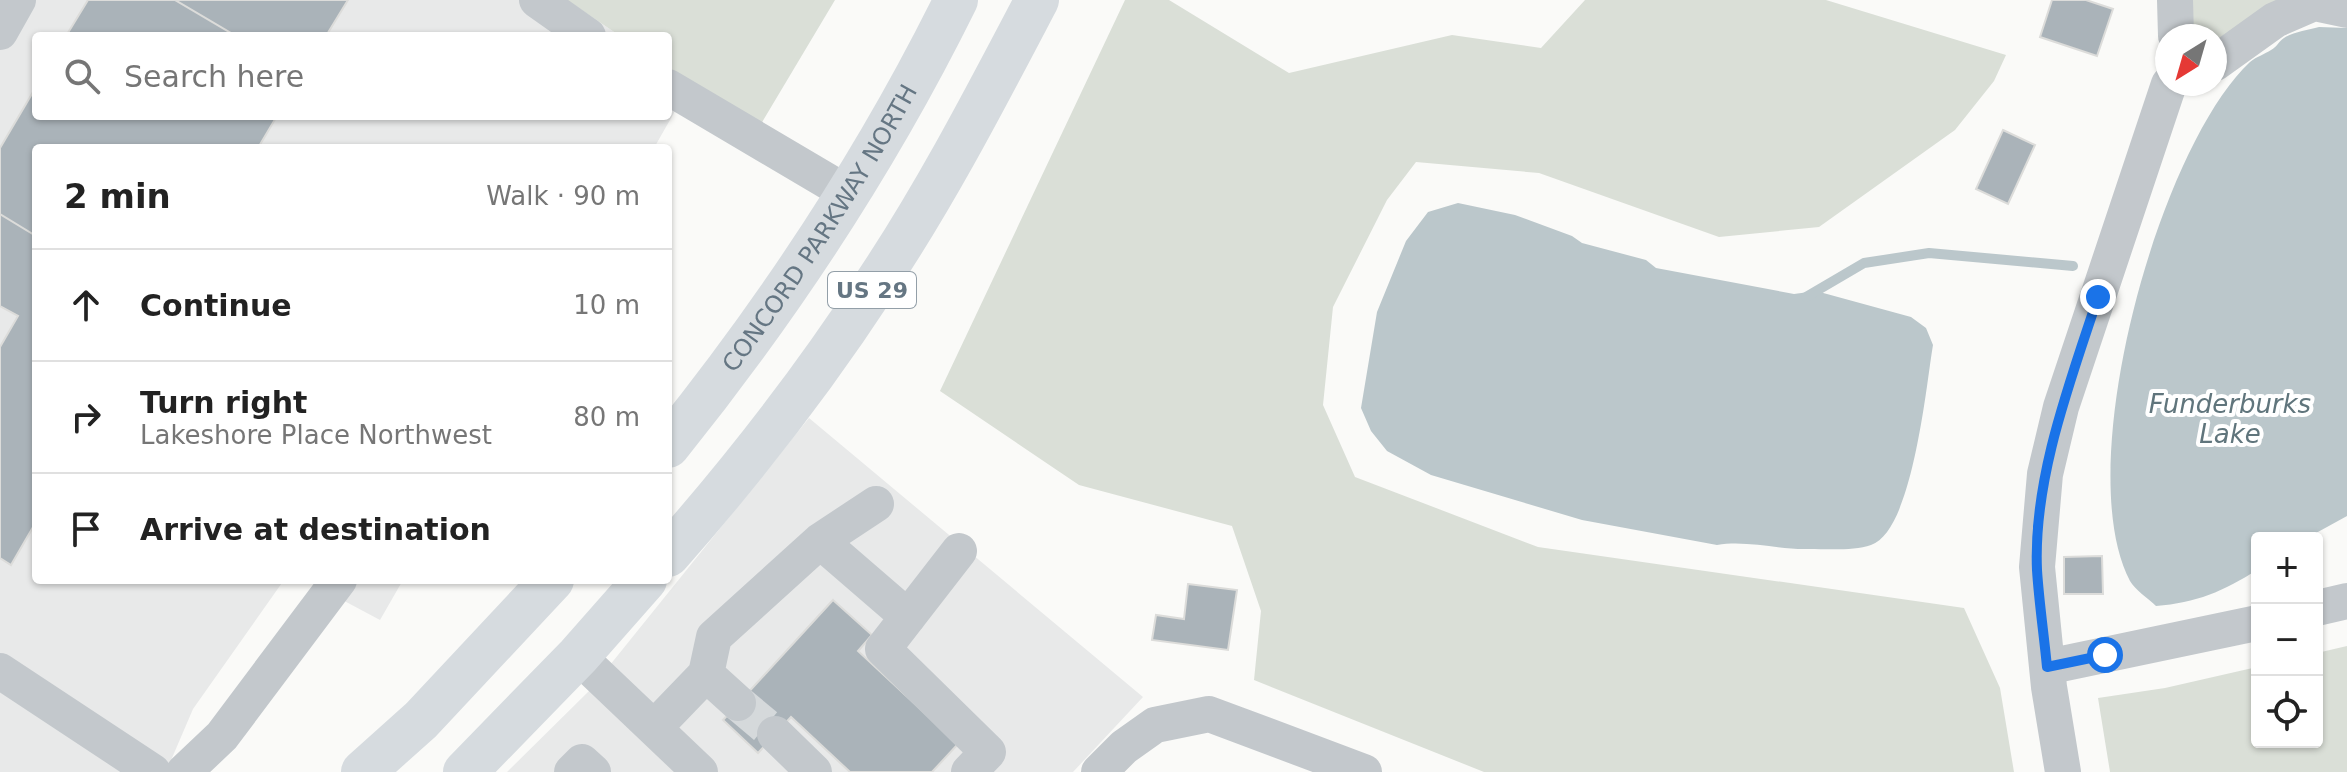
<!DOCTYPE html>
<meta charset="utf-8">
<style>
:root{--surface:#fff;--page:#f6f6f6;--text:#222;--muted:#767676;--line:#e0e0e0}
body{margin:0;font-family:"DejaVu Sans",sans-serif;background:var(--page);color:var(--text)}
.controls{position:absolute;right:24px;bottom:24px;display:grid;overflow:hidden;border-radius:8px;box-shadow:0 2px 6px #0004}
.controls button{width:72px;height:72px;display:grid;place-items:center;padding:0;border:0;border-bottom:2px solid var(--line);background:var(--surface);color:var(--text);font:40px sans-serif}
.compass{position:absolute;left:2155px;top:24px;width:72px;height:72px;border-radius:50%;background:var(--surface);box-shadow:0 2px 6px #0004;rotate:217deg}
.stop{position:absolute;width:24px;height:24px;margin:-18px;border:6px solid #1a73e8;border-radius:50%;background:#fff}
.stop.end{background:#1a73e8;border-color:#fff;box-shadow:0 2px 8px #0008}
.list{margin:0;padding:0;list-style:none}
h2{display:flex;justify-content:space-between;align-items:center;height:104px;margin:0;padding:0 32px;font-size:34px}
h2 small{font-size:26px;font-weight:400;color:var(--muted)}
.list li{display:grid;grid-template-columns:52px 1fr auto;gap:24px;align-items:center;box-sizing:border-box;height:112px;padding:0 32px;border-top:2px solid var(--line)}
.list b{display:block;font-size:30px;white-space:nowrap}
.list p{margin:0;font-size:26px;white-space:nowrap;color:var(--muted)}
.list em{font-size:26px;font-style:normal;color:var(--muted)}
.icon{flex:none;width:44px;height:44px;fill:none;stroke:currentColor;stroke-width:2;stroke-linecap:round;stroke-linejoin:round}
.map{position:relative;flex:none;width:2347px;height:772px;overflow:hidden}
.search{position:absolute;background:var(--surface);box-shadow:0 2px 6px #0004;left:32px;top:32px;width:640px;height:88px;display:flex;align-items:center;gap:20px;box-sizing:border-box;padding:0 28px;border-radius:8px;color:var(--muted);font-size:30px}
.panel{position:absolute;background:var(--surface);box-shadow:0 2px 6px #0004;left:32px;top:144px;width:640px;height:440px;border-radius:8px}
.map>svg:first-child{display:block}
.built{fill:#e8e9e9}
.green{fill:#dadfd7}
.water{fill:#bbc7cb}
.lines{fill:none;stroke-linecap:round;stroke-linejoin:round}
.stream{stroke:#bbc7cb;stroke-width:10}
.building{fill:#aab3b9;stroke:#dcdcda;stroke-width:2}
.minor-tunnel{stroke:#d5d9db;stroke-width:36;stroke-dasharray:36 18;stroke-linecap:butt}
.minor{stroke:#c3c8cc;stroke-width:36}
.highway{stroke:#d6dbdf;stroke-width:44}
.route{stroke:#1a73e8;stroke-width:10}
.labels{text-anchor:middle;stroke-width:8;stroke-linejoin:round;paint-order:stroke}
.shield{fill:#fff;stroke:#939fa8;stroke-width:2}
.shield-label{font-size:22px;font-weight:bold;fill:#657683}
.street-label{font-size:24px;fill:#657683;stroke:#fff}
.water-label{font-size:26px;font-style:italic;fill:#60757c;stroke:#fff}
</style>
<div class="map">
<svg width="2347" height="772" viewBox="0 0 2347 772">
<rect width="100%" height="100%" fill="#fafaf8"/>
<path class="built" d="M0,0H567L620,36H36V116H668V68L691,83L654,148H36V580H284L193,709L166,772H0Z
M809,418L1143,697L1073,772H507L589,691Z
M305,580H403L380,620Z"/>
<path class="green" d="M567,0H835L761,124L668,68V36H620Z
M1125,0H1169L1289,73L1452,35L1541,48L1585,0H1826L2006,55L1994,81L1955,130L1819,227L1719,237L1539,173L1416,162L1387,200L1333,307L1323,405L1355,477L1538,547L1964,608L2000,688L2014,772H1484L1254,680L1261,611L1232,526L1079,485L940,391Z
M2188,0H2289L2215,40V36H2193Z
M2347,646V772H2110L2098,698L2165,688L2257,667V742H2317V653Z"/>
<path class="water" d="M2319,27L2347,28V516L2307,538H2257V570C2224,591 2196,603 2156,606C2148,598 2135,590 2130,581C2070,467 2159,147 2250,62C2256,57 2265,54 2271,50C2277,47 2279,41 2284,38C2293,32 2308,30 2319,27Z
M1458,203L1515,215L1572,236L1582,243L1646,260L1656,268L1794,294L1816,291L1911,317L1926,328L1933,345C1926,386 1913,531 1871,545C1854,551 1827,549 1809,549C1778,550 1748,540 1717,545L1582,520L1431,475L1387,451L1371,431L1361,408L1377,312L1406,241L1428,212Z"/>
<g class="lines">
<path class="stream" d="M1806,297L1864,263L1929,253L2073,266"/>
</g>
<path class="building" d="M88,0H175L236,36H66Z
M175,0H348L326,36H236Z
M2052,0H2086L2113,9L2097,56L2040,37Z
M36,87V116H277L258,148H36V236L0,214V148Z
M2003,130L2035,145L2008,204L1976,189Z
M0,214L36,236V522L11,565L0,558V347L18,316L0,306Z
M2102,556L2103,594H2064V557Z
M1188,584L1237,590L1228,650L1152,640L1156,615L1184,619Z
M833,600L872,635L858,651L958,744L932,772H850L791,717L758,753L723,720Z"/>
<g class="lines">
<path class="minor-tunnel" d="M738,703L775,734"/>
<path class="minor" d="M537,0L588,36
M2175,0L2176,36
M0,32L18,0
M2215,63L2275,20L2314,3L2347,10
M668,87L849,194
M820,541L908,617
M959,551L883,649L988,752L969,772
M2317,608L2347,601
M578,656L700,772
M2047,667L2257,623
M0,671L153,772
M706,674L738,703
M654,728L706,674L714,637L820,541L876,504
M775,734L814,772
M184,772L222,736L339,580
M572,772L582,762L593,772
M1099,772L1124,747L1155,725L1209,714L1364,772
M2063,772L2049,687L2037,567L2045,474L2061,407L2169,84"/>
<g class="highway">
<path id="s1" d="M668,446C780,307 877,160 956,0"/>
<path d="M668,555C743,470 813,380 875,285C936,194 986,97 1037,0"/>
<path d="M363,772L421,720L552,580"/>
<path d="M465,772L578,656L645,580"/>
</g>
</g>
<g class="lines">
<path class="route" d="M2098,297C2070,382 2033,479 2037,570C2039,602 2044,635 2047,667L2105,655"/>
</g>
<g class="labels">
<rect class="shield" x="828" y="272" width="88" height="36" rx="6"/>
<g class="shield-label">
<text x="872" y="298">US 29</text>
</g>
<g class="street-label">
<text dy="8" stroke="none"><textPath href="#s1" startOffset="266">CONCORD PARKWAY NORTH</textPath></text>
</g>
<g class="water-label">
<text x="2230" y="413">Funderburks<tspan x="2230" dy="30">Lake</tspan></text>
</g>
</g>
</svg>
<div class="controls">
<button>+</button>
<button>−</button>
<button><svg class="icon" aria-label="locate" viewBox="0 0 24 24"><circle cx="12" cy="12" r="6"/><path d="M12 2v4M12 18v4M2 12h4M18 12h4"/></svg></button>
</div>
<svg class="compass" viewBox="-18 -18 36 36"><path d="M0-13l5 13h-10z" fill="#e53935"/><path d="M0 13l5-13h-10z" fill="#767676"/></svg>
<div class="stop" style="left:2105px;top:655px"></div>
<div class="stop end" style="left:2098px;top:297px"></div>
<div class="search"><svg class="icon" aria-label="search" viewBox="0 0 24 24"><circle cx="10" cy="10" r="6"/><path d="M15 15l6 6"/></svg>Search here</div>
<section class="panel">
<h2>2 min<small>Walk · 90 m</small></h2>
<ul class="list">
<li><svg class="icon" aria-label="ahead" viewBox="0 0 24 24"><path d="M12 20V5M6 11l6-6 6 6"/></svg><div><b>Continue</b></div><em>10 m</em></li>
<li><svg class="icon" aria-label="right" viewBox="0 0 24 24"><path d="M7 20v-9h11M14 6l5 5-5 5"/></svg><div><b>Turn right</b><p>Lakeshore Place Northwest</p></div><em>80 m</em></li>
<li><svg class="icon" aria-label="arrive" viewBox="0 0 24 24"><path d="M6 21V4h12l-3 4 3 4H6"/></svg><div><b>Arrive at destination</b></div></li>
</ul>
</section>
</div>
